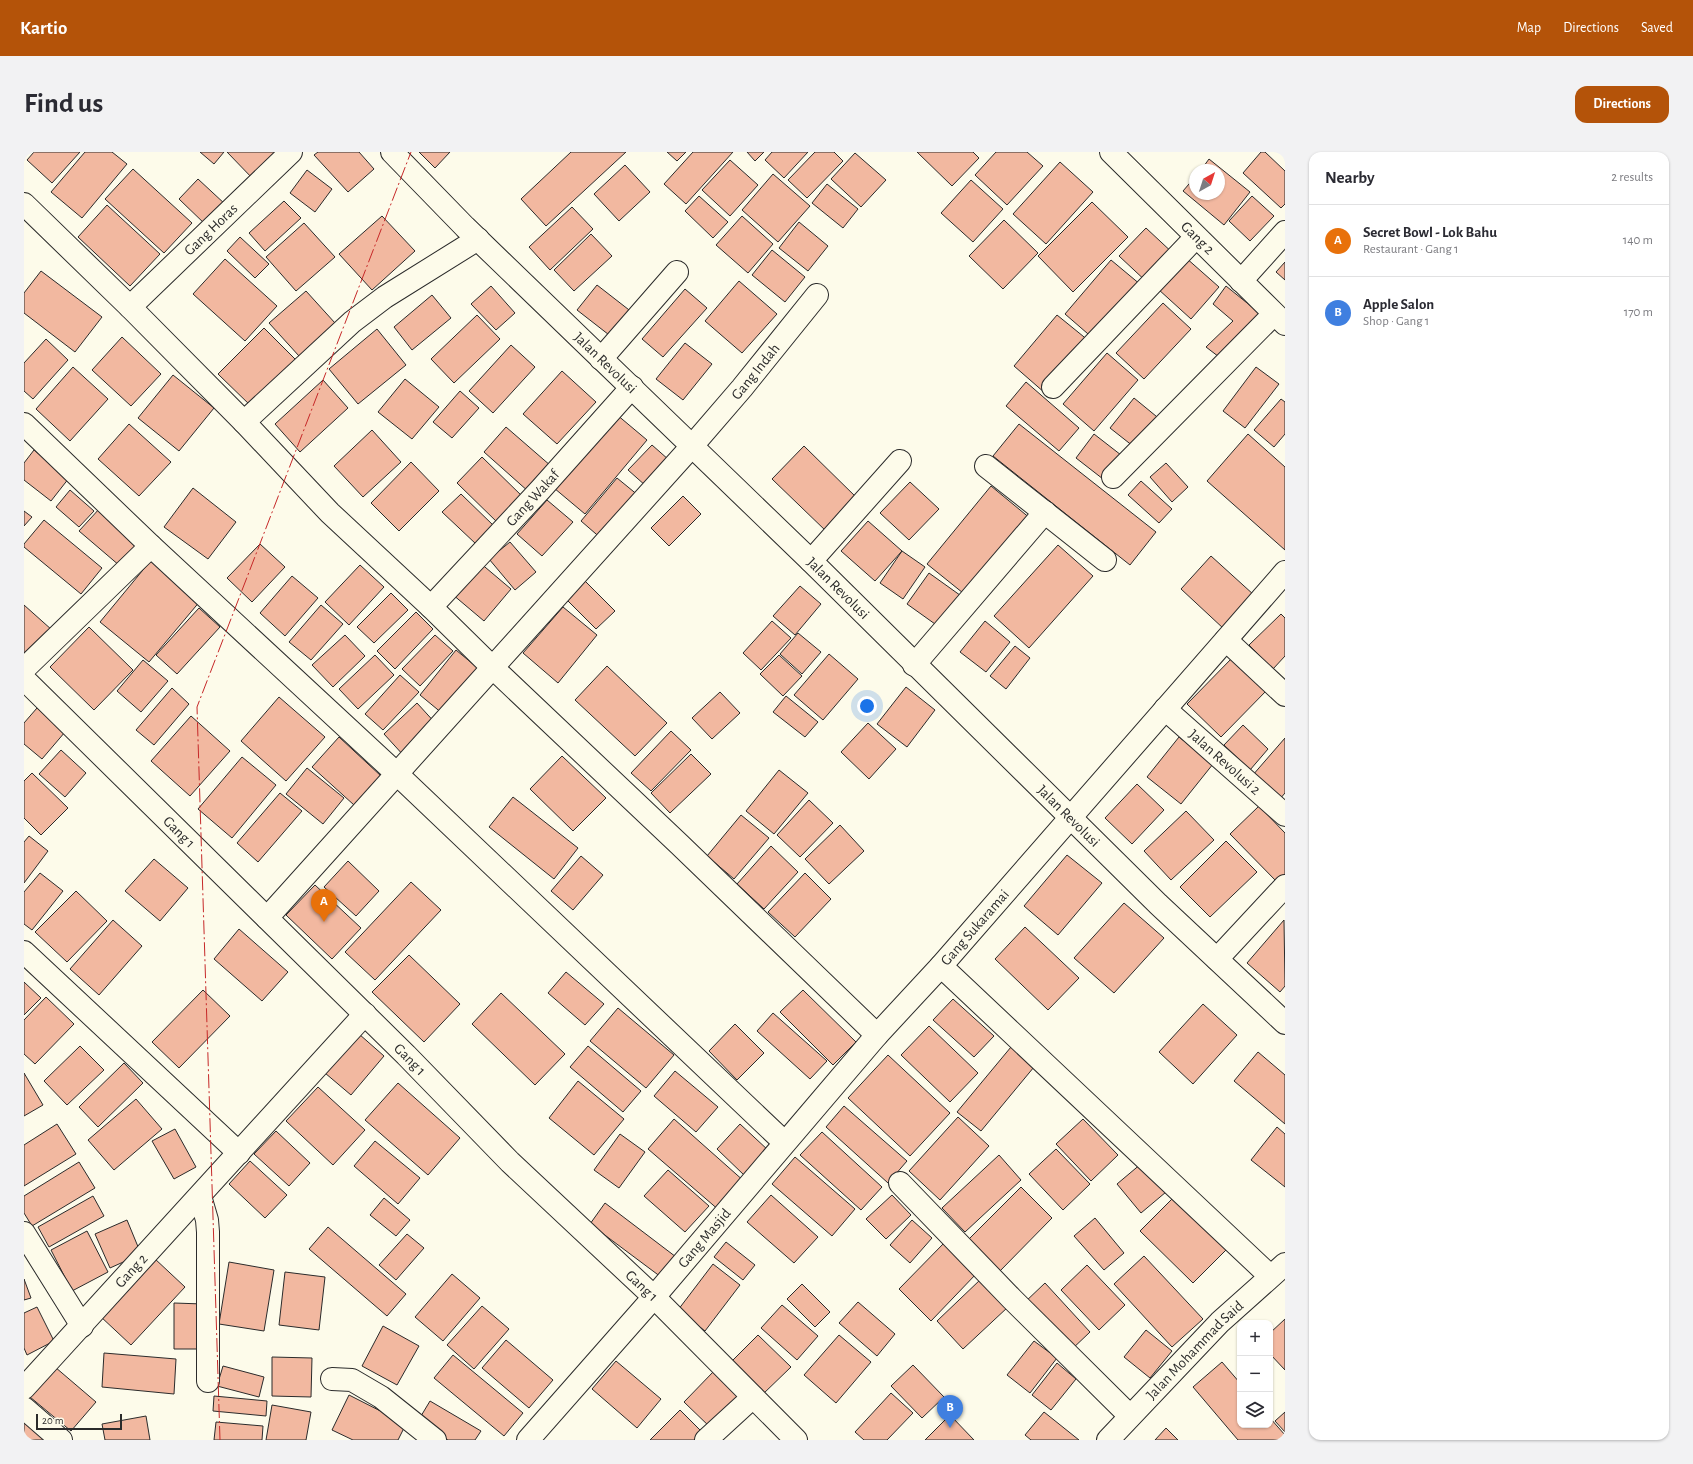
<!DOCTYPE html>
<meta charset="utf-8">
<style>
:root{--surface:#fff;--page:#f2f2f3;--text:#2b2b33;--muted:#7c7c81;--line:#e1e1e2;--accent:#b45309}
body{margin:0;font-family:"Alegreya Sans",sans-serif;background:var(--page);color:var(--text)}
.controls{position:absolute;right:12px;bottom:12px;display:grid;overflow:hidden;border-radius:8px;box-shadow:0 1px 3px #0004}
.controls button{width:36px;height:36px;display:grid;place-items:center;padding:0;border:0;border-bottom:1px solid var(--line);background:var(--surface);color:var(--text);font:20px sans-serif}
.compass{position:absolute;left:1165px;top:12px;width:36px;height:36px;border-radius:50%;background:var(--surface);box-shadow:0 1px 3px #0004;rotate:39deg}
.scale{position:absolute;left:12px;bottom:10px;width:86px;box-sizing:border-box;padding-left:4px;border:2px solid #2b2b2b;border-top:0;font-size:11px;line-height:14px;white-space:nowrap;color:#2b2b2b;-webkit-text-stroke:3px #fdfbea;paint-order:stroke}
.you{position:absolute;left:843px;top:554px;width:14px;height:14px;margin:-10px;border:3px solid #fff;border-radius:50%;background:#1a73e8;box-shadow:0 0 0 6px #1a73e833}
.badge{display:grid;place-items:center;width:26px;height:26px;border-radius:50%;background:var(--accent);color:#fff;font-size:13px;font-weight:700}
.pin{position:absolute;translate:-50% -33px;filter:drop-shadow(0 1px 2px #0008)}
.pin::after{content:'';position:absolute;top:21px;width:14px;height:12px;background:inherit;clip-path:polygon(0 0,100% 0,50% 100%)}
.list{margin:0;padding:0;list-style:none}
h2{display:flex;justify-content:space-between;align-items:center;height:52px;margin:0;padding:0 16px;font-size:17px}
h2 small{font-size:13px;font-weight:400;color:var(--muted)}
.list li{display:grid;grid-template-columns:26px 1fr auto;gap:12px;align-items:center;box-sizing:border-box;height:72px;padding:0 16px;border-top:1px solid var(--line)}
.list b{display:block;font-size:15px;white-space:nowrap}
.list p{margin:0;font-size:13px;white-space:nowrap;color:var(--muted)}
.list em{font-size:13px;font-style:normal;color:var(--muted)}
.icon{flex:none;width:22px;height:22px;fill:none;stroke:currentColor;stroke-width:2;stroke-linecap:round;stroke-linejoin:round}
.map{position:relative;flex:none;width:1261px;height:1288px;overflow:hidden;border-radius:12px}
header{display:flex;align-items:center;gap:24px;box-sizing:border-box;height:56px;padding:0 20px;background:var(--accent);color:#fff}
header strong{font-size:19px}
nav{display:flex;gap:22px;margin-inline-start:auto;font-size:14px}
.intro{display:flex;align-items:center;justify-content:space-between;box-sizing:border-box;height:96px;padding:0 24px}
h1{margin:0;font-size:28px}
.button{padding:10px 18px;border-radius:12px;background:var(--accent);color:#fff;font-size:14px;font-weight:700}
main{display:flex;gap:24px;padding:0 24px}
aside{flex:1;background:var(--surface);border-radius:12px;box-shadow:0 1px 3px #0004}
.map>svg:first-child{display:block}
.building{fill:#f2b8a0;stroke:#2b2b2b}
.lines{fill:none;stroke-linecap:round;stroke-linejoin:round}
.minor-casing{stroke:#2b2b2b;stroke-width:24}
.tertiary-casing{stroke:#2b2b2b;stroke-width:24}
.minor{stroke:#fdfbea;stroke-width:22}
.tertiary{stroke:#fdfbea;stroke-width:22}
.power{stroke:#c62828;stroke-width:1;stroke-dasharray:14 3 2 3;stroke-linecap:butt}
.labels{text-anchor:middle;stroke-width:3;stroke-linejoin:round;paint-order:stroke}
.street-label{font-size:15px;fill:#2b2b2b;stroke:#fdfbea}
</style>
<header>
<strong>Kartio</strong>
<nav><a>Map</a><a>Directions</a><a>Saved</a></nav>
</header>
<div class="intro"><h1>Find us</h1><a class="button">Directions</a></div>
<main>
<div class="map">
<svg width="1261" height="1288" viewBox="0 0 1261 1288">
<rect width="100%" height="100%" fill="#fdfbea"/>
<path class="building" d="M10,0H56L28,31L3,8Z
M61,0H88L103,12L58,66L27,40Z
M176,0H200L190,12Z
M203,0H262L231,29Z
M294,0H335L350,17L324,40L290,3Z
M395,0H426L411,16Z
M547,0H602L522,74L497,47Z
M643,0H662L653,9Z
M669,0H709L662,52L640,32Z
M723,0H740L731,9Z
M748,0H784L760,26L741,8Z
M791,0H810L819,9L783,46L764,28Z
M893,0H949L955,6L928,34Z
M972,0H1003L1019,14L983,53L951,23Z
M1237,0H1241L1261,19V52L1257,56L1219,21Z
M831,1L862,28L837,55L807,27Z
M1185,7L1226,40L1200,73L1159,39L1171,25V42H1195V18H1177Z
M706,8L734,33L706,64L678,38Z
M1036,10L1069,40L1022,92L989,62Z
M601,13L626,40L595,69L570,42Z
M109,17L168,71L140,101L81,47Z
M283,18L308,37L291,60L266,41Z
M749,22L786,54L754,90L718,58Z
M174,27L202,53L183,74L155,47Z
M947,28L979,57L949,90L917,61Z
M803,32L834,57L819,76L788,51Z
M675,44L704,70L689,86L661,59Z
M1228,44L1250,64L1226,89L1205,69Z
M260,49L277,66L241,99L225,81Z
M1068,50L1104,85L1049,140L1014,104Z
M83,53L136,102L106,134L54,85Z
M548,55L569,77L526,118L505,95Z
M358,64L391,99L348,138L315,102Z
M718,64L749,92L724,121L692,93Z
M980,68L1014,101L979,137L945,104Z
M775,70L804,94L784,119L755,96Z
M280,71L311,105L272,139L242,105Z
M1122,76L1152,104L1125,132L1095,104Z
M567,82L588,104L550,139L530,118Z
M216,85L245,112L231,126L203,99Z
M748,98L781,125L761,150L728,123Z
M1161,105L1195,135L1167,167L1134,137Z
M201,107L253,154L221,189L169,142Z
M1087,108L1117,133L1071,188L1041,162Z
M1261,110V128L1252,120Z
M17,119L78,165L51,200L0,161V141Z
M715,129L753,162L718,201L681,169Z
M573,133L609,161L589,186L553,158Z
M467,134L491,161L472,178L447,152Z
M1202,134L1238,163L1199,208L1182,195L1209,169L1189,152Z
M661,137L683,156L639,205L618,187Z
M282,139L311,171L275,204L245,171Z
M408,143L427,166L388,198L370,175Z
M1139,151L1167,177L1120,227L1092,201Z
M453,163L476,187L430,231L407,207Z
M1033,163L1065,189L1021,241L990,214Z
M240,176L273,209L228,255L194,222Z
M353,177L382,213L334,252L305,217Z
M98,185L137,222L107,254L68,218Z
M22,187L44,208L9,247L0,239V211Z
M661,191L688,212L659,248L632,227Z
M487,193L511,215L469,261L445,239Z
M1083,201L1114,228L1070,279L1039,252Z
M49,215L84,247L46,289L12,257Z
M1232,215L1255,232L1221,276L1199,259Z
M538,219L572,250L533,292L499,262Z
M149,223L190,256L155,299L114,266Z
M381,227L415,255L388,287L354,260Z
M299,228L324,256L276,300L251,272Z
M1002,230L1055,276L1035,299L982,254Z
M436,239L455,256L428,286L409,270Z
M1110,246L1138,269L1114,298L1086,276Z
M1257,247L1261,250V282L1250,295L1230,278Z
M592,262L623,288L561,362L530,336Z
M105,272L147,310L115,344L74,307Z
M995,272L1132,380L1106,413L969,304Z
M482,275L527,314L505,340L460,300Z
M348,278L377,310L339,345L310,314Z
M1070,282L1097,303L1079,327L1052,306Z
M1224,282L1261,315V398L1183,329Z
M628,293L645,308L622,334L604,318Z
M780,294L835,348L803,380L748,327Z
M10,298L45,326L27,349L0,328V311Z
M458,305L500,346L475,372L433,331Z
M387,310L415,339L375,379L347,351Z
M1142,311L1164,335L1148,350L1126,325Z
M593,326L615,344L579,388L557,369Z
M1117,329L1148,357L1135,371L1104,343Z
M886,330L915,357L885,388L856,361Z
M967,334L1007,367L944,445L903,412Z
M169,336L212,370L184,407L140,375Z
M46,338L70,359L55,375L32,355Z
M437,342L470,374L452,392L418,360Z
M659,344L677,362L645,394L627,376Z
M523,348L549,370L518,404L493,382Z
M76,356L117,390L96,414L55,379Z
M0,359L8,365L0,374Z
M20,368L78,416L57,442L0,395V392Z
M844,369L878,399L851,429L817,399Z
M486,390L512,420L491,438L465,407Z
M236,392L261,415L228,450L203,426Z
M1034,393L1069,424L1005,496L970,464Z
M878,399L901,415L879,447L856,431Z
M1187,404L1230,443L1200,477L1157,437Z
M128,407L177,448L125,510L76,470Z
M455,410L487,437L460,469L428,442Z
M336,413L360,435L325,473L301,450Z
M905,421L940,446L918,477L883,452Z
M268,424L294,446L261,484L236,461Z
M561,429L591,459L572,477L543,448Z
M776,434L797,452L771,483L749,464Z
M367,441L384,458L350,491L333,475Z
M0,453L28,478L0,504Z
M297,453L319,472L287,508L265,490Z
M539,455L573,483L534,531L499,501Z
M175,456L196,475L153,522L132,503Z
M392,460L409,477L371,517L353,499Z
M1257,462L1261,466V504L1249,517L1225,493Z
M748,469L767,486L737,518L719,501Z
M961,469L986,490L962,520L936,500Z
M65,475L109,518L70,558L26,515Z
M774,481L797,500L778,522L756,502Z
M321,483L341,504L309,535L288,513Z
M411,483L429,499L396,534L378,517Z
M991,494L1006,506L982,537L966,524Z
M432,498L455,517L419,562L396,543Z
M805,502L834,527L799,568L770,543Z
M351,503L370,523L334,557L315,537Z
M755,503L778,524L759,544L736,522Z
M1210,504L1244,537L1197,585L1163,552Z
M119,508L144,529L117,560L93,539Z
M583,514L643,571L611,604L551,548Z
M376,523L395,540L359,578L341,562Z
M882,535L911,558L883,595L853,572Z
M148,536L165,552L130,593L112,578Z
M696,540L716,561L688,587L668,566Z
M762,544L794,570L781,585L749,560Z
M255,545L301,585L262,629L217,589Z
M393,551L414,574L381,605L360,582Z
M13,556L41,580L18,607L0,592V571Z
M167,564L206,599L166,644L127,609Z
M844,571L872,597L845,627L817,600Z
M1219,573L1244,597L1226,618L1200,593Z
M647,579L667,598L627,639L607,621Z
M315,585L357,624L330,653L288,615Z
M1155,585L1189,612L1157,652L1123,625Z
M1261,586V641L1255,648L1228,624Z
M37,598L62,621L41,645L15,622Z
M667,602L687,622L646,661L627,641Z
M538,604L582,646L549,679L506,637Z
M218,605L252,633L208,686L174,657Z
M283,616L320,646L299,672L262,642Z
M755,618L784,641L750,682L722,659Z
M8,621L44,656L17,683L0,666V629Z
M1113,632L1140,658L1108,692L1081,666Z
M256,641L278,659L234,710L213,691Z
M489,645L554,696L530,727L465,675Z
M785,648L809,671L776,705L753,683Z
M1235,654L1261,681V722L1253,730L1206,682Z
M1162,659L1190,688L1147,728L1120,699Z
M717,663L745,686L710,727L683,704Z
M816,673L840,699L805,732L781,707Z
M5,684L24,699L0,731V690Z
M1202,689L1233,720L1186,765L1156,735Z
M747,694L774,720L740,757L713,732Z
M1043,703L1078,731L1034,783L1000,754Z
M557,704L579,723L549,758L527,739Z
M130,707L164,736L136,769L101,739Z
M324,709L355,739L332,764L300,735Z
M16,721L39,739L8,778L0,772V740Z
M781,721L807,747L771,785L744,760Z
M387,730L417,758L351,828L321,800Z
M291,733L337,776L308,807L262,763Z
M52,739L83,769L43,810L11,780Z
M1100,751L1140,786L1090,841L1050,806Z
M89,768L118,794L75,843L46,817Z
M1260,768L1261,834L1256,840L1223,811Z
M1001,775L1055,826L1024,858L971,807Z
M215,777L264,820L238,849L190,807Z
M385,803L436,852L400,890L348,840Z
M542,820L580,852L561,873L524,841Z
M0,830L17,846L0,863Z
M179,838L206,864L155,916L128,890Z
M779,838L832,890L809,913L756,860Z
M477,841L541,902L511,933L448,872Z
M22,845L50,872L11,912L0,902V868Z
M929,847L970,884L950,905L909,868Z
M1179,852L1213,883L1169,932L1135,900Z
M594,856L650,903L622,936L566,889Z
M749,861L803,909L786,927L733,879Z
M711,872L740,901L713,928L685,899Z
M905,874L954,921L926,950L877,903Z
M335,882L360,904L327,943L301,921Z
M56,894L80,918L43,953L20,929Z
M564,894L617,939L599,960L546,915Z
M987,895L1010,915L957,979L933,960Z
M1234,900L1261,923V972L1210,929Z
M864,903L926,961L886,1004L824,946Z
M100,911L119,931L74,975L55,955Z
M651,919L694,955L672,980L630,944Z
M0,921L19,953L0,964Z
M554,929L600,967L570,1003L525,966Z
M374,931L436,986L404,1023L341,968Z
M294,935L341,978L309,1013L262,969Z
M112,947L138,977L90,1018L64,988Z
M820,954L883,1009L864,1031L802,975Z
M934,965L965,994L916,1048L885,1019Z
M650,967L721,1030L696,1059L624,997Z
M1059,967L1094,1003L1067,1029L1032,992Z
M33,972L52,1002L0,1034V993Z
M716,972L745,999L721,1024L693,997Z
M1253,975L1261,982V1035L1227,1008Z
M151,977L172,1015L150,1027L128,989Z
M252,979L286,1011L265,1034L230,1002Z
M798,980L858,1035L837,1058L776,1003Z
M596,982L621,1000L595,1036L570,1018Z
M351,989L396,1026L374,1052L330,1014Z
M1032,997L1066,1032L1039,1058L1005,1022Z
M975,1003L997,1028L941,1080L918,1056Z
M771,1005L831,1057L808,1084L748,1032Z
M226,1009L263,1043L241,1066L205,1032Z
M55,1010L71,1036L8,1074L0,1061V1044Z
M1118,1011L1142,1040L1117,1061L1093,1032Z
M644,1018L685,1054L661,1080L620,1044Z
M997,1035L1028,1066L975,1120L943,1089Z
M1153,1042L1206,1094L1169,1131L1116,1079Z
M747,1043L794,1085L770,1111L723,1070Z
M868,1043L887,1063L862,1087L842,1067Z
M69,1044L80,1064L25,1095L14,1075Z
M360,1046L386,1068L372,1084L346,1063Z
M581,1051L656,1108L641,1128L566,1072Z
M1071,1066L1100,1101L1080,1118L1050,1084Z
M103,1068L117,1102L86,1116L71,1082Z
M888,1068L908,1086L886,1111L866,1093Z
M304,1075L382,1142L363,1164L285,1097Z
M63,1079L84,1120L48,1139L27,1098Z
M383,1082L400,1096L372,1128L355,1113Z
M702,1090L731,1113L719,1128L690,1105Z
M921,1090L953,1121L907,1169L875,1137Z
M1120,1104L1179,1167L1148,1195L1090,1132Z
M130,1106L161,1135L107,1193L76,1164Z
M205,1110L250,1118L240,1179L195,1172Z
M689,1112L716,1133L681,1179L654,1158Z
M1063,1113L1101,1153L1075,1178L1037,1138Z
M261,1120L301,1125L295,1178L255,1173Z
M428,1122L456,1146L419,1189L391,1165Z
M0,1127L7,1146L0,1148Z
M957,1127L984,1155L939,1197L913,1169Z
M1021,1131L1066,1180L1046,1199L1000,1151Z
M778,1132L806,1160L791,1175L763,1147Z
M834,1150L871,1182L853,1204L815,1171Z
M150,1151L179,1152L178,1197H150Z
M758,1153L794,1184L773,1208L737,1176Z
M458,1154L485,1177L450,1217L423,1193Z
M13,1155L30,1189L3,1203L0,1196V1161Z
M1261,1167V1218L1246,1202V1181Z
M359,1174L395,1194L373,1233L338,1214Z
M1122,1178L1148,1199L1126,1226L1100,1205Z
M734,1183L767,1215L738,1243L706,1211Z
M815,1183L847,1210L812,1251L780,1223Z
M482,1188L529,1228L505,1256L458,1216Z
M1010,1189L1033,1206L1006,1241L983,1223Z
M80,1201L152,1207L150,1242L78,1235Z
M429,1203L499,1261L480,1284L410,1226Z
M248,1205L288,1206L287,1245L248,1244Z
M592,1209L637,1247L613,1276L568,1237Z
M1198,1210L1216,1231V1273H1246V1266L1261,1283L1255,1288H1214L1169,1235Z
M1033,1211L1052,1227L1027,1258L1008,1243Z
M889,1213L920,1245L898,1266L867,1234Z
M199,1214L240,1225L235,1245L193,1234Z
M31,1215L72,1250L47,1279L6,1245Z
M690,1219L719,1246L688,1277L660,1250Z
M867,1241L889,1261L863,1288H840L831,1280Z
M325,1243L382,1272L374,1288H329L308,1278Z
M190,1244L243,1249L242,1264L189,1259Z
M406,1249L457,1279L451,1288H424L394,1269Z
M248,1253L287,1260L282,1288H242Z
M656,1258L681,1283L675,1288H626Z
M1020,1260L1055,1288H1007L1001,1283Z
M1261,1260V1280L1251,1269Z
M0,1262L29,1288H0Z
M926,1263L950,1288H901Z
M122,1264L126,1288H81L78,1272Z
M192,1270L239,1274L238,1288H190Z
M1142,1276L1154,1288H1131Z"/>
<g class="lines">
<g class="minor-casing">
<g id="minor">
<path id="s1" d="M368,0L441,75L787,409L1134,752L1261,871"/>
<path id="s2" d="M1087,0L1261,172"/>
<path d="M0,52L106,155L220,270L306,361L407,455L468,515L655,692L853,883"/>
<path d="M1217,129L1261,80"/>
<path id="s3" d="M106,155L267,0"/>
<path d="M577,207L653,120"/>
<path d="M1029,235L1172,85"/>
<path d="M220,270L328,170L361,145L454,87"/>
<path d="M0,272L127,394L373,622L760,990"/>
<path d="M962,314L1081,408"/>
<path d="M1089,325L1250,162"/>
<path d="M787,409L876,309"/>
<path id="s4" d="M407,455L517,337L608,235"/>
<path d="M1202,488L1261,543"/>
<path d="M890,513L1021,360"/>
<path d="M0,517L127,394"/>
<path id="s5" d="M0,527L382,903L486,1010L630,1145L772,1288"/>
<path id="s6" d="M1141,557L1261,663"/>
<path id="s7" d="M243,766L668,294L718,236L793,143"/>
<path d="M0,800L215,1001"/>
<path d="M1193,807L1261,734"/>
<path d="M917,814L1246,1124"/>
<path d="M876,1031L988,1147L1106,1264"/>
<path d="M176,1044L183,1068L184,1080V1229"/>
<path d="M0,1081L58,1174"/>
<path d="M308,1227L328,1228L357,1245L411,1288"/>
<path id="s8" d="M0,1236L341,862"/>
<path d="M0,1256L37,1288"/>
<path id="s9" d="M504,1288L630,1145L853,883L917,814L1261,420"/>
<path d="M682,1288L729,1245"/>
</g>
</g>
<g class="tertiary-casing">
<g id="tertiary">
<path id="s10" d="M1084,1288L1196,1170L1261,1112"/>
</g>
</g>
<use href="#minor" class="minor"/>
<use href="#tertiary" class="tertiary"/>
<path class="power" d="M196,1288L173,555L387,0"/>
</g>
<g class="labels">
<g class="street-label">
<text dy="5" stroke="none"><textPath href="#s3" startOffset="112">Gang Horas</textPath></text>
<text dy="5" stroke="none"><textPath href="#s2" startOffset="122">Gang 2</textPath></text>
<text dy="5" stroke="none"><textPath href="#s1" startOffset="300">Jalan Revolusi</textPath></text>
<text dy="5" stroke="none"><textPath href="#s7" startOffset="733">Gang Indah</textPath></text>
<text dy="5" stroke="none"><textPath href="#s4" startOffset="149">Gang Wakaf</textPath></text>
<text dy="5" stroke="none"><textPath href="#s1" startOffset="624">Jalan Revolusi</textPath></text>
<text dy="5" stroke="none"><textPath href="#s6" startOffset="80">Jalan Revolusi 2</textPath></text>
<text dy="5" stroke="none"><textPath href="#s1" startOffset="948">Jalan Revolusi</textPath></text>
<text dy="5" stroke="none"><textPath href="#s5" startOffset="218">Gang 1</textPath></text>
<text dy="5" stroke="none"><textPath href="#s9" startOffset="680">Gang Sukaramai</textPath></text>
<text dy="5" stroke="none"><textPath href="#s5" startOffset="542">Gang 1</textPath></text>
<text dy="5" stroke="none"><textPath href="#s9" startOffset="268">Gang Masjid</textPath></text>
<text dy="5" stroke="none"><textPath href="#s8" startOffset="159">Gang 2</textPath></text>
<text dy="5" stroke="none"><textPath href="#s5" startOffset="866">Gang 1</textPath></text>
<text dy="5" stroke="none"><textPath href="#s10" startOffset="125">Jalan Mohammad Said</textPath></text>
</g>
</g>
</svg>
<div class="controls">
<button>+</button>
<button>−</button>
<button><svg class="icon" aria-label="layers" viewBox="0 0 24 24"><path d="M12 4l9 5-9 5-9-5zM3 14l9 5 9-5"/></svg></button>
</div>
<svg class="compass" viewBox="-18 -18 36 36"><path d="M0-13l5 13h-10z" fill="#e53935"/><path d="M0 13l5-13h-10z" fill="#7c7c81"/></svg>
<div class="scale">20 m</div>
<div class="you"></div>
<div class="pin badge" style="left:300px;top:770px;background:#e8710a">A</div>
<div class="pin badge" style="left:926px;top:1276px;background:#3f7fe0">B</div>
</div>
<aside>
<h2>Nearby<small>2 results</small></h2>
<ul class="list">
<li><span class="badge" style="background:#e8710a">A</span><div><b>Secret Bowl - Lok Bahu</b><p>Restaurant · Gang 1</p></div><em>140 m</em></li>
<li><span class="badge" style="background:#3f7fe0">B</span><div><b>Apple Salon</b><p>Shop · Gang 1</p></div><em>170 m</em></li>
</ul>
</aside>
</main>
